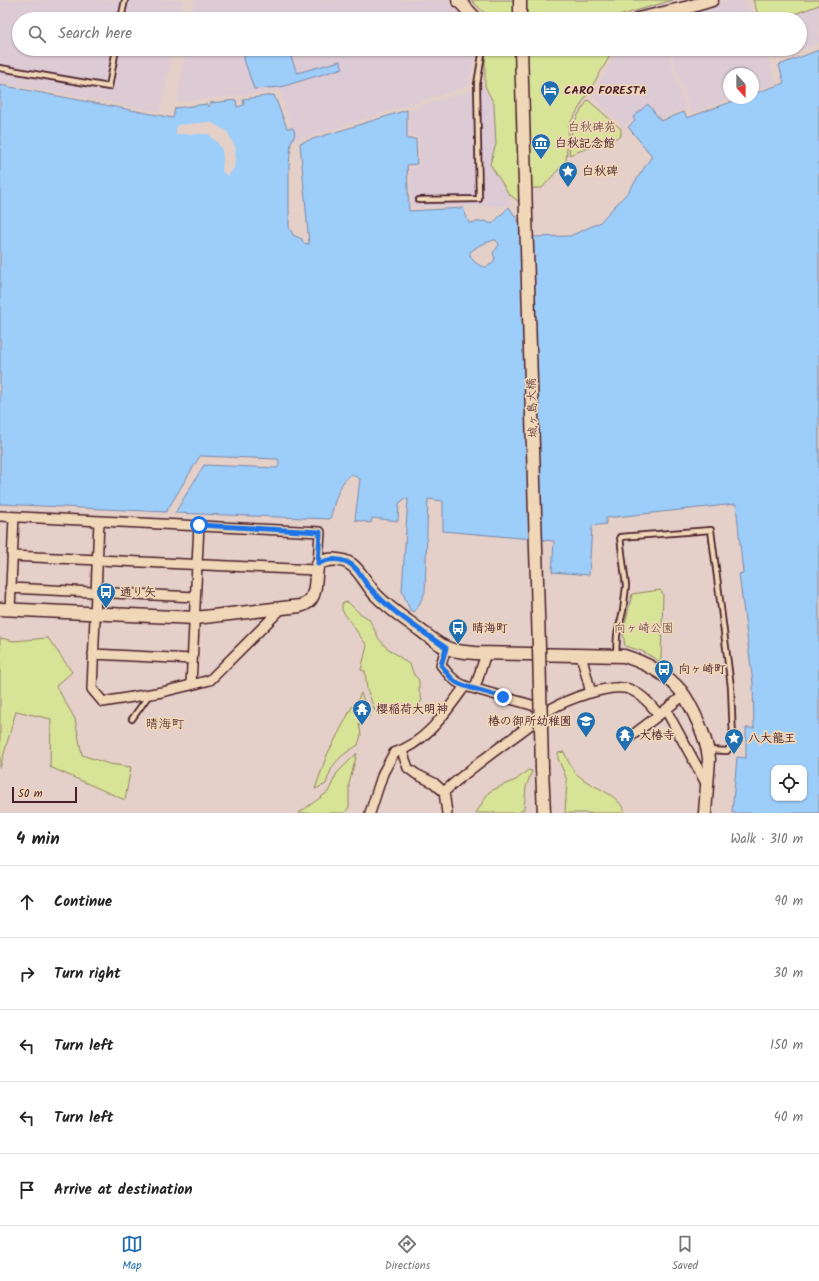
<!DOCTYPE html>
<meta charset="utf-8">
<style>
:root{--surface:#fff;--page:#f2f2f2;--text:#222;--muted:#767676;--line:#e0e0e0;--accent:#1f6fb2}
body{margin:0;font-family:Kalam,"Klee One",sans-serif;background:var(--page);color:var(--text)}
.controls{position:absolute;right:12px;bottom:12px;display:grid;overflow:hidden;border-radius:8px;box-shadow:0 1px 3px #0004}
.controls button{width:36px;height:36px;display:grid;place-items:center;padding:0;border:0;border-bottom:1px solid var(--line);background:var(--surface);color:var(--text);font:20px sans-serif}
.compass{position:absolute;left:723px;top:68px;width:36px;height:36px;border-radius:50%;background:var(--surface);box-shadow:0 1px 3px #0004;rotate:159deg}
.scale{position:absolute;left:12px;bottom:10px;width:65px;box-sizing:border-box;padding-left:4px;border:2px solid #4a1f2b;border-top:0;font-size:11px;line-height:14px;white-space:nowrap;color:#4a1f2b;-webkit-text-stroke:3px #efd7b7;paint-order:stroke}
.stop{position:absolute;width:12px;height:12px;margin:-9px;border:3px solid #1a73e8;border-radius:50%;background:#fff}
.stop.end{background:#1a73e8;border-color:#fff;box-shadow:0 1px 4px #0008}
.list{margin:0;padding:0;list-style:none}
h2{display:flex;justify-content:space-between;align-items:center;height:52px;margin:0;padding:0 16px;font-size:17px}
h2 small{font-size:13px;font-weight:400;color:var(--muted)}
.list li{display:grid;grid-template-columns:26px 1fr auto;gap:12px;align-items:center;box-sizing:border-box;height:72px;padding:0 16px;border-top:1px solid var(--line)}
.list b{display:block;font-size:15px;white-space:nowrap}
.list em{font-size:13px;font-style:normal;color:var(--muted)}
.icon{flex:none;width:22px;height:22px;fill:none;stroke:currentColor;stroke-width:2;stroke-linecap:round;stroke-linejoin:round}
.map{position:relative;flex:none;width:819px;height:813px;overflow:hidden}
.search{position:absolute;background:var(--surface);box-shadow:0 1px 3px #0004;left:12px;right:12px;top:12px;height:44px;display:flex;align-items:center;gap:10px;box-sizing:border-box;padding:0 14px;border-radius:22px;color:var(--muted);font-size:15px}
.sheet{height:412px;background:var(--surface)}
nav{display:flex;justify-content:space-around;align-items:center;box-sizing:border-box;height:56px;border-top:1px solid var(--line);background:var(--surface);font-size:11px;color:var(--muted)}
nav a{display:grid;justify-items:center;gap:2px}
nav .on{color:var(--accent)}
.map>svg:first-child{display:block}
.built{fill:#dccbd4}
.green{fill:#d7e497;stroke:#908261}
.water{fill:#9dcdf9;stroke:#7c87a7;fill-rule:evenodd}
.pier{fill:#e4d0c8}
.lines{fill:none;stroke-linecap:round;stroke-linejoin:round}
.service-casing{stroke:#4a1f2b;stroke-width:8}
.minor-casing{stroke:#4a1f2b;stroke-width:12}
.tertiary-casing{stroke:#4a1f2b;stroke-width:15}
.service{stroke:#efd7b7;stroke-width:4.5}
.minor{stroke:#efd7b7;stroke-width:9}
.tertiary{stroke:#efd7b7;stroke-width:12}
.tertiary-bridge-casing{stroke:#4a1f2b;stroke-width:15;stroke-linecap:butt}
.tertiary-bridge{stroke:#efd7b7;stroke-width:12}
.route{stroke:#1a73e8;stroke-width:5}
.labels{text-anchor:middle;stroke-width:3.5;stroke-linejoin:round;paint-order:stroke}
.poi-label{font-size:12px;font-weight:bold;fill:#4a1f2b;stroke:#efd7b7;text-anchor:start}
.park-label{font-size:12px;fill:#5f3d3b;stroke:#efd7b7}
.street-label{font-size:12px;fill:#4a1f2b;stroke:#efd7b7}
.neighbourhood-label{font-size:13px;fill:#4a1f2b;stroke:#efd7b7}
</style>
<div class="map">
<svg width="819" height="813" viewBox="0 0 819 813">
<rect width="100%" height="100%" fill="#e4d0c8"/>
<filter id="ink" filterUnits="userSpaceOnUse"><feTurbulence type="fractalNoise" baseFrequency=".025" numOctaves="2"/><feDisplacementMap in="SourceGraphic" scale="8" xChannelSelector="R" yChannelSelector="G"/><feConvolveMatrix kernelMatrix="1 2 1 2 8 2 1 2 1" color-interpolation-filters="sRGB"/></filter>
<g filter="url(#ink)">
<path class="built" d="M0,0H183L179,19H19V49H173L160,112L0,82Z
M194,0H447L464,19H191Z
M728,0H740L747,4L753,19H666L702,11Z
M753,0H819V43L774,60L770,49H800V19H760Z
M186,49H475L469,86L295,141L281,91L177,102Z
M619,49H667L686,109L658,119L654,112L647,107L624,127L592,96Z
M669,49H764L777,83L753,91V74H729V98H733L691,113Z
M485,86L494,104L496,144L490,164L509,194V206L412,207L410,167L420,165L418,136H408L410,109Z"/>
<path class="green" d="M471,0H673L608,19H491Z
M753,0H819V5L781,19H760Z
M485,49H614L569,125L566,161L542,188H533L523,205L509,194L490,164L496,144L494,104L485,86Z
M588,100L621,129V136L569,155L572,128L578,115Z
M660,590L663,594L661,658L659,661L642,651L625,646L623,633L632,594Z
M348,602L358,612L369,619L379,639L386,647L397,655L410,665L414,675L419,680V691L422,700L415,710C406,705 397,701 390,712L375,711L367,689L365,671L361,670L367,646L342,610V603Z
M0,638L14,641L48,638L72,672L56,686L75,719L82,755L109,764L131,767L125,800L50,767L51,719L16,711L0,768Z
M361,693L369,716L359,723L361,735L358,745C339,757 332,762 326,784L315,789L327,755L352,707L358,700Z
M564,752C568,760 571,770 579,776C593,788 620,794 625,813H565L567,781L564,772L558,759V753Z
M357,753L349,784V807L345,813H299L328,792L337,773Z
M528,770L532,771L526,787L524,809L518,813H476L489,792L503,785L516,780Z"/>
<path class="water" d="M246,49H288L297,73L340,61L343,68L281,87L254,89L244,59Z
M819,50V813H732L737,757L746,758V728H754L753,683L739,574L743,573L736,504L606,518V524L592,526L589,575L552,572L554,541L443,531V501L428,499L425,592L417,609L414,612L410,610L402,591L408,499H404L399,504L398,521L372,518L371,523L355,520L360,479L351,474C337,485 335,503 330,519L175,513L204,465L277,468C280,465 279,462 278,459L200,456L166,512L0,504V85L173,118L175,108L207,104L208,107L210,106V103L236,100L237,107L244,105L243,99L274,95L287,128H293L295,134L291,143L289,166V227L293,235L302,239L303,243L309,244L300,143L407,110V139H416L417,164L407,165L409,211L463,208L469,223L485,221L492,224L509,207L529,237L570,236L599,223L629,191L652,156L628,127L635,121L633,117L648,104L661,121L684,112L687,118L742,98H753V94L784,83L779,65ZM494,240H496L499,244C498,248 494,250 493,254L495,258L493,263L486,267C479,267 469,259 470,252L480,245ZM774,768H804V798H774Z"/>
<path class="pier" d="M210,122L227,131L236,149L234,168L228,176L222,172L223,159L222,150L217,142L208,134H176L177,125Z
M519,219L530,235L534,234L543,542L528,540Z"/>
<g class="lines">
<g class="service-casing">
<path id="service" d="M121,19L125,0
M0,68L109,87L116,49
M419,200L479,199L477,84L483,49
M616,655L617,635L623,611L626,586L620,537L711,530L731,687L733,739L731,746L727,751L709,750
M132,719L149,695"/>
</g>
<g class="minor-casing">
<path id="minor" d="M0,516L320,532L318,564
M99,521L92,689L103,702L162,692L191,685L199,525
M12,556L316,570
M10,588L195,597
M10,610L14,517
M93,654L192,659
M581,655L591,693
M191,685L210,680L282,608
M475,688L486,653
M549,710C566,700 609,683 629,689C642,694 651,705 659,715
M666,710L707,785
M626,740L659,715L684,695
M402,751L408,768L416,774L434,783L444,792L447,813
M444,792C476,762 515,738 549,710L465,686L457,682L450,676L441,665L446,648
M370,813L383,773L394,753C426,743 446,712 465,686"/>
</g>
<g class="tertiary-casing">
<path id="tertiary" d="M458,0L476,19
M520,0V19
M638,19L689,7L712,0
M521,49L539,648
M0,609L195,618L300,606C320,601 313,580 318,564C328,558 342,558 352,565C361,572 367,585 375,594C388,608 405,619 420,630C428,636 436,643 445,647C454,652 465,652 475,653L624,656C644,662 667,674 681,691C689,701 694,713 699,724C704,736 708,747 709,759L705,813
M542,768L544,813"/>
</g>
<use href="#service" class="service"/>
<use href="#minor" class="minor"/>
<use href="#tertiary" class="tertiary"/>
<g class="tertiary-bridge-casing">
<path id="tertiary-bridge" d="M539,648L542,768"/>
</g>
<use href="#tertiary-bridge" class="tertiary-bridge"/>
</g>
</g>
<g class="lines" filter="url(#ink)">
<path class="route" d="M199,525L320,532L318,564C327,559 337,558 347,562C358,567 362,579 369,587C390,611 419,629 446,648L441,665C446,671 450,678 456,682C466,688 491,693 503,697"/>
</g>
<defs>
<g id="hotel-pin" transform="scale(1)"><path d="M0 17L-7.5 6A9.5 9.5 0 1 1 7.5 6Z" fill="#1f6fb2" stroke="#efd7b7"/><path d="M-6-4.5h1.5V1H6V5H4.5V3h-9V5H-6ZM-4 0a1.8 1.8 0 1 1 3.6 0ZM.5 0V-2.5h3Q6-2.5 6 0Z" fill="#fff"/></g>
<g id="museum-pin" transform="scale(1)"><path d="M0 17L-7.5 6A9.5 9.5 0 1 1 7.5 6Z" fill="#1f6fb2" stroke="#efd7b7"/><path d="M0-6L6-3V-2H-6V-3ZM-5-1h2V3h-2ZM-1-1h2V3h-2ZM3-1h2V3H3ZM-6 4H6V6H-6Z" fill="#fff"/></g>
<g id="sight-pin" transform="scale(1)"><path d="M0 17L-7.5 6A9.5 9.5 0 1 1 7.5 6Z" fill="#1f6fb2" stroke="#efd7b7"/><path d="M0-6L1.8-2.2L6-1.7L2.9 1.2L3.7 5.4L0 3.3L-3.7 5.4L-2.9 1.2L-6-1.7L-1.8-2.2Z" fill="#fff"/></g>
<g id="bus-pin" transform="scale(1)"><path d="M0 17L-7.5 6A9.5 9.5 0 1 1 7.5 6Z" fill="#1f6fb2" stroke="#efd7b7"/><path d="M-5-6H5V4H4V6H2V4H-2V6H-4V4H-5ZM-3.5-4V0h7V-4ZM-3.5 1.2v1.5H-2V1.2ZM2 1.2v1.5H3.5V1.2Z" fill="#fff"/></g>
<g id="temple-pin" transform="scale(1)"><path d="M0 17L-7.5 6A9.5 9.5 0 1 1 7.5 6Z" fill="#1f6fb2" stroke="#efd7b7"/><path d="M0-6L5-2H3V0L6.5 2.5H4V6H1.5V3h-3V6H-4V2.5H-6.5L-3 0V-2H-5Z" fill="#fff"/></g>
<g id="school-pin" transform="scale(1)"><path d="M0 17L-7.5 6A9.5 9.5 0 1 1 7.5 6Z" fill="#1f6fb2" stroke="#efd7b7"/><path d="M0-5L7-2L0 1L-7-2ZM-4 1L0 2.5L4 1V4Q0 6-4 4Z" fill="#fff"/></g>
</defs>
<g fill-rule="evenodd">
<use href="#hotel-pin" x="550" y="90"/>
<use href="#museum-pin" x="541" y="143"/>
<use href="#sight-pin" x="568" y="171"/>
<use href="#bus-pin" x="106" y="592"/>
<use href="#bus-pin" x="458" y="628"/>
<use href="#bus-pin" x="664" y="669"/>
<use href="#temple-pin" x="362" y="709"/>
<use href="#school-pin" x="586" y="721"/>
<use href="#temple-pin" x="625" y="735"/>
<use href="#sight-pin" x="734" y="738"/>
</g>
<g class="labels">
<g class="poi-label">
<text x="564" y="94">CARO FORESTA</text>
<text x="555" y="147">白秋記念館</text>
<text x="582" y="175">白秋碑</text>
<text x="120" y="596">通り矢</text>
<text x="472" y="632">晴海町</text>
<text x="678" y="673">向ヶ崎町</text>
<text x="376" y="713">櫻稲荷大明神</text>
<text x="572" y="725" text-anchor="end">椿の御所幼稚園</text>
<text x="639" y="739">大椿寺</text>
<text x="748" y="742">八大龍王</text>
</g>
<g class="park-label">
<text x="592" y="131">白秋碑苑</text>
<text x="644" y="632">向ヶ崎公園</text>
</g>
<g class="street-label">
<text transform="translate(532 408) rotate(-92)" y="4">城ヶ島大橋</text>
</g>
<g class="neighbourhood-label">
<text x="165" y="728">晴海町</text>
</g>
</g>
</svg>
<div class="controls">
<button><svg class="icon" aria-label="locate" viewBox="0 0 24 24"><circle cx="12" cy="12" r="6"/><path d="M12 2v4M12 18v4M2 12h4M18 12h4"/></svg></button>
</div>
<svg class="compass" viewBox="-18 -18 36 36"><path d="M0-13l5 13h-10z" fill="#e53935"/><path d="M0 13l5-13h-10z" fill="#767676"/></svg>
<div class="scale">50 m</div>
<div class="stop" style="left:199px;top:525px"></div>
<div class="stop end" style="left:503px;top:697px"></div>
<div class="search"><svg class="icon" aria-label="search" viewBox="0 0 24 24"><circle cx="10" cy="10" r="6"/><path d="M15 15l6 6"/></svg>Search here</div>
</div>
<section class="sheet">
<h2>4 min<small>Walk · 310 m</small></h2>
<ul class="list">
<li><svg class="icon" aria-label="ahead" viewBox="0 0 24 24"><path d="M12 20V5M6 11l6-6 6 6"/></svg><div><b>Continue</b></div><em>90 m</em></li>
<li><svg class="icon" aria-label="right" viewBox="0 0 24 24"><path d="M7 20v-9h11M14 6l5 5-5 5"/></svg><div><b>Turn right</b></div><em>30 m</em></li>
<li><svg class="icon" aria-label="left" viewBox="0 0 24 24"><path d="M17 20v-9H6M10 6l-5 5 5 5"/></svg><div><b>Turn left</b></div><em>150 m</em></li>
<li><svg class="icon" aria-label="left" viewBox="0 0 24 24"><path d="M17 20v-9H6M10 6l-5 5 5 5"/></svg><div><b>Turn left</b></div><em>40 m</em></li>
<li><svg class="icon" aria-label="arrive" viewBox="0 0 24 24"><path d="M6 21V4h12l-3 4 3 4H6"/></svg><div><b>Arrive at destination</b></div></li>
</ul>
</section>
<nav>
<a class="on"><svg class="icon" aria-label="map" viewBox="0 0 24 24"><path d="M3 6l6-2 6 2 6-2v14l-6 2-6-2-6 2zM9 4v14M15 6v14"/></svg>Map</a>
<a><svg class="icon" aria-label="directions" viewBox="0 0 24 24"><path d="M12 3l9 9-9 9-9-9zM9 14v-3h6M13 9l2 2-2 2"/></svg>Directions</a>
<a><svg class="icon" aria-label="saved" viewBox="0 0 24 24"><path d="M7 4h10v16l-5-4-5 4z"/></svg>Saved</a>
</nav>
